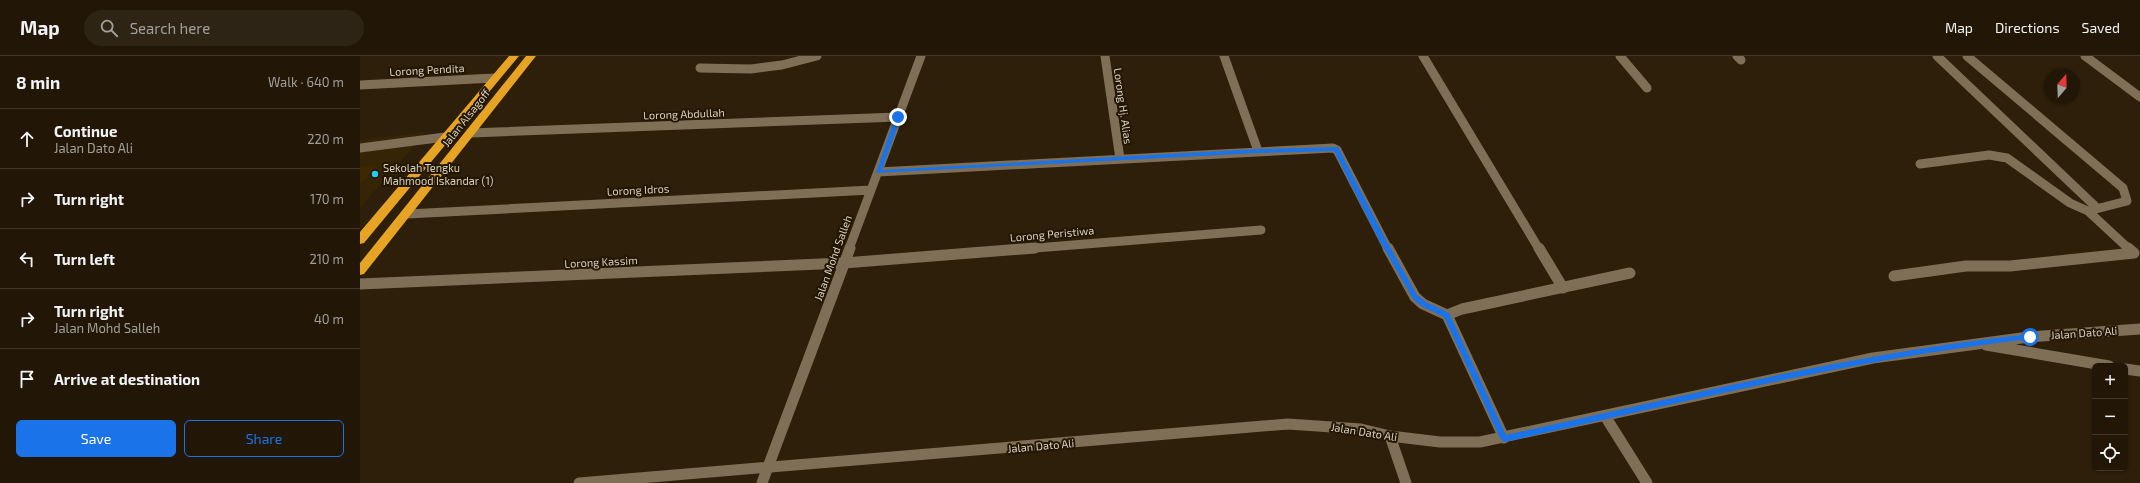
<!DOCTYPE html>
<meta charset="utf-8">
<style>
:root{--surface:#221707;--page:#2e2415;--text:#f1f3f6;--muted:#a29f9b;--line:#3f3628;--accent:#1a73e8}
body{margin:0;font-family:"Exo 2",sans-serif;background:var(--page);color:var(--text)}
.controls{position:absolute;right:12px;bottom:12px;display:grid;overflow:hidden;border-radius:6px;box-shadow:0 1px 3px #0004}
.controls button{width:36px;height:36px;display:grid;place-items:center;padding:0;border:0;border-bottom:1px solid var(--line);background:var(--surface);color:var(--text);font:20px sans-serif}
.compass{position:absolute;left:1684px;top:12px;width:36px;height:36px;border-radius:50%;background:var(--surface);box-shadow:0 1px 3px #0004;rotate:19deg}
.stop{position:absolute;width:12px;height:12px;margin:-9px;border:3px solid #1a73e8;border-radius:50%;background:#fff}
.stop.end{background:#1a73e8;border-color:#fff;box-shadow:0 1px 4px #0008}
.list{margin:0;padding:0;list-style:none}
h2{display:flex;justify-content:space-between;align-items:center;height:52px;margin:0;padding:0 16px;font-size:17px}
h2 small{font-size:13px;font-weight:400;color:var(--muted)}
.list li{display:grid;grid-template-columns:26px 1fr auto;gap:12px;align-items:center;box-sizing:border-box;height:60px;padding:0 16px;border-top:1px solid var(--line)}
.list b{display:block;font-size:15px;white-space:nowrap}
.list p{margin:0;font-size:13px;white-space:nowrap;color:var(--muted)}
.list em{font-size:13px;font-style:normal;color:var(--muted)}
.actions{display:flex;gap:8px;padding:12px 16px}
.actions a{flex:1;padding:9px 0;border:1px solid var(--accent);border-radius:6px;text-align:center;font-size:14px;color:var(--accent)}
.actions .main{background:var(--accent);color:#fff}
.icon{flex:none;width:22px;height:22px;fill:none;stroke:currentColor;stroke-width:2;stroke-linecap:round;stroke-linejoin:round}
.map{position:relative;flex:none;width:1780px;height:427px;overflow:hidden}
header{display:flex;align-items:center;gap:24px;box-sizing:border-box;height:56px;padding:0 20px;background:var(--surface);border-bottom:1px solid var(--line)}
header strong{font-size:19px}
nav{display:flex;gap:22px;margin-inline-start:auto;font-size:14px}
.search{width:280px;height:36px;background:var(--page);display:flex;align-items:center;gap:10px;box-sizing:border-box;padding:0 14px;border-radius:22px;color:var(--muted);font-size:15px}
main{display:flex}
aside{flex:1;background:var(--surface)}
.map>svg:first-child{display:block}
.built{fill:#352405}
.green{fill:#3d2802}
.lines{fill:none;stroke-linecap:round;stroke-linejoin:round}
.minor-far1{stroke:#7f6f56;stroke-width:9}
.minor{stroke:#7f6f56;stroke-width:11}
.highway{fill:#e7a424;fill-rule:evenodd}
.route{fill:#1a73e8}
.poi-dot{fill:#27c8fe;stroke:#231602;stroke-width:1.5}
.labels{text-anchor:middle;stroke-width:4;stroke-linejoin:round;paint-order:stroke}
.street-label{font-size:11px;fill:#dad1c3;stroke:#231602}
.poi-label{font-size:11px;fill:#dad1c3;stroke:#231602;text-anchor:start}
</style>
<header>
<strong>Map</strong>
<div class="search"><svg class="icon" aria-label="search" viewBox="0 0 24 24"><circle cx="10" cy="10" r="6"/><path d="M15 15l6 6"/></svg>Search here</div>
<nav><a>Map</a><a>Directions</a><a>Saved</a></nav>
</header>
<main>
<aside>
<h2>8 min<small>Walk · 640 m</small></h2>
<ul class="list">
<li><svg class="icon" aria-label="ahead" viewBox="0 0 24 24"><path d="M12 20V5M6 11l6-6 6 6"/></svg><div><b>Continue</b><p>Jalan Dato Ali</p></div><em>220 m</em></li>
<li><svg class="icon" aria-label="right" viewBox="0 0 24 24"><path d="M7 20v-9h11M14 6l5 5-5 5"/></svg><div><b>Turn right</b></div><em>170 m</em></li>
<li><svg class="icon" aria-label="left" viewBox="0 0 24 24"><path d="M17 20v-9H6M10 6l-5 5 5 5"/></svg><div><b>Turn left</b></div><em>210 m</em></li>
<li><svg class="icon" aria-label="right" viewBox="0 0 24 24"><path d="M7 20v-9h11M14 6l5 5-5 5"/></svg><div><b>Turn right</b><p>Jalan Mohd Salleh</p></div><em>40 m</em></li>
<li><svg class="icon" aria-label="arrive" viewBox="0 0 24 24"><path d="M6 21V4h12l-3 4 3 4H6"/></svg><div><b>Arrive at destination</b></div></li>
</ul>
<div class="actions"><a class="main">Save</a><a>Share</a></div>
</aside>
<div class="map">
<svg width="1780" height="427" viewBox="0 0 1780 427">
<rect width="100%" height="100%" fill="#2d1f09"/>
<path class="built" d="M66,76L0,152V84Z"/>
<path class="green" d="M17,109L0,129V110Z"/>
<g class="lines">
<path class="minor-far1" d="M745,0L760,103
M864,0L898,95
M1063,0L1179,193
M1260,0L1287,32
M1377,0L1381,4
M1577,0L1737,152
M1607,0L1763,132L1767,145L1728,155L1769,193
M1725,0L1780,41
M340,12L391,13L422,9L457,0
M0,29L134,22
M111,77L538,61
M0,92L85,81
M1560,108L1629,99L1647,102L1710,147L1728,155
M518,116L973,92L977,94L1028,193
M47,158L511,134
M489,193L561,0
M663,193L901,174"/>
<path class="minor" d="M1028,192L1055,241L1063,248L1087,259
M1179,192L1203,232
M1534,220L1606,210H1650L1774,197L1768,192
M0,228L484,207L675,192
M1626,289L1749,310
M1765,313L1780,315
M1245,360L1287,427
M1030,380L1046,427
M1144,382L1087,259L1102,253L1270,217
M219,427L928,368L1001,373L1030,380L1080,386H1120L1513,302L1669,281L1780,273
M402,427L490,192"/>
<path class="highway" d="M149,0H159L4,187L0,188V176Z
M166,0H176L4,218L0,219V207Z"/>
</g>
<path class="route" d="M538,59L541,61L522,114L898,93L978,91L1025,182L1057,239L1066,246L1089,257L1146,379C1320,341 1493,297 1670,278L1673,281L1670,283C1492,303 1318,348 1144,386L1140,382L1084,261L1061,250L1053,243L1018,182L974,95L898,97L516,117L535,61Z"/>
<circle class="poi-dot" cx="15" cy="118" r="4"/>
<g class="labels">
<g class="street-label">
<text transform="translate(67 14) rotate(-3)" y="4">Lorong Pendita</text>
<text transform="translate(763 50) rotate(82)" y="4">Lorong Hj. Alias</text>
<text transform="translate(324 58) rotate(-2)" y="4">Lorong Abdullah</text>
<text transform="translate(106 62) rotate(-52)" y="4">Jalan Alsagoff</text>
<text transform="translate(278 134) rotate(-3)" y="4">Lorong Idros</text>
<text transform="translate(692 178) rotate(-5)" y="4">Lorong Peristiwa</text>
<text transform="translate(473 202) rotate(-70)" y="4">Jalan Mohd Salleh</text>
<text transform="translate(241 206) rotate(-3)" y="4">Lorong Kassim</text>
<text transform="translate(1724 277) rotate(-4)" y="4">Jalan Dato Ali</text>
<text transform="translate(1004 376) rotate(9)" y="4">Jalan Dato Ali</text>
<text transform="translate(681 390) rotate(-5)" y="4">Jalan Dato Ali</text>
</g>
<g class="poi-label">
<text x="23" y="116">Sekolah Tengku<tspan x="23" dy="13">Mahmood Iskandar (1)</tspan></text>
</g>
</g>
</svg>
<div class="controls">
<button>+</button>
<button>−</button>
<button><svg class="icon" aria-label="locate" viewBox="0 0 24 24"><circle cx="12" cy="12" r="6"/><path d="M12 2v4M12 18v4M2 12h4M18 12h4"/></svg></button>
</div>
<svg class="compass" viewBox="-18 -18 36 36"><path d="M0-13l5 13h-10z" fill="#e53935"/><path d="M0 13l5-13h-10z" fill="#a29f9b"/></svg>
<div class="stop" style="left:1670px;top:281px"></div>
<div class="stop end" style="left:538px;top:61px"></div>
</div>
</main>
